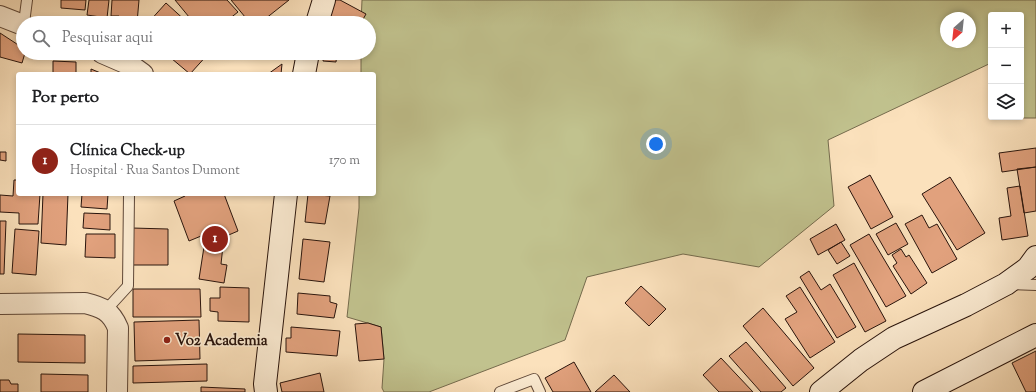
<!DOCTYPE html>
<html lang="pt">
<meta charset="utf-8">
<style>
:root{--surface:#fff;--page:#f6f6f6;--text:#202124;--muted:#757577;--line:#e0e0e0;--accent:#8f2418}
body{margin:0;font-family:"Sorts Mill Goudy",serif;background:var(--page);color:var(--text)}
.controls{position:absolute;right:12px;top:12px;display:grid;overflow:hidden;border-radius:4px;box-shadow:0 2px 6px #0003}
.controls button{width:36px;height:36px;display:grid;place-items:center;padding:0;border:0;border-bottom:1px solid var(--line);background:var(--surface);color:var(--text);font:20px sans-serif}
.compass{position:absolute;left:940px;top:12px;width:36px;height:36px;border-radius:50%;background:var(--surface);box-shadow:0 2px 6px #0003;rotate:207deg}
.you{position:absolute;left:656px;top:144px;width:14px;height:14px;margin:-10px;border:3px solid #fff;border-radius:50%;background:#1a73e8;box-shadow:0 0 0 6px #1a73e833}
.badge{display:grid;place-items:center;width:26px;height:26px;border-radius:50%;background:var(--accent);color:#fff;font-size:13px;font-weight:700}
.pin{position:absolute;translate:-50% -50%;border:2px solid #fff;box-shadow:0 1px 4px #0006}
.list{margin:0;padding:0;list-style:none}
h2{display:flex;justify-content:space-between;align-items:center;height:52px;margin:0;padding:0 16px;font-size:17px}
h2 small{font-size:13px;font-weight:400;color:var(--muted)}
.list li{display:grid;grid-template-columns:26px 1fr auto;gap:12px;align-items:center;box-sizing:border-box;height:72px;padding:0 16px;border-top:1px solid var(--line)}
.list b{display:block;font-size:15px;white-space:nowrap}
.list p{margin:0;font-size:13px;white-space:nowrap;color:var(--muted)}
.list em{font-size:13px;font-style:normal;color:var(--muted)}
.icon{flex:none;width:22px;height:22px;fill:none;stroke:currentColor;stroke-width:2;stroke-linecap:round;stroke-linejoin:round}
.map{position:relative;flex:none;width:1036px;height:392px;overflow:hidden}
.search{position:absolute;background:var(--surface);box-shadow:0 2px 6px #0003;left:16px;top:16px;width:360px;height:44px;display:flex;align-items:center;gap:10px;box-sizing:border-box;padding:0 14px;border-radius:22px;color:var(--muted);font-size:15px}
.panel{position:absolute;background:var(--surface);box-shadow:0 2px 6px #0003;left:16px;top:72px;width:360px;height:124px;border-radius:4px}
.map>svg:first-child{display:block}
.green{fill:#c1c28e;stroke:#756b4d;fill-rule:evenodd}
.building{fill:#e1a17d;stroke:#29140c}
.lines{fill:none;stroke-linecap:round;stroke-linejoin:round}
.service-casing{stroke:#5e4738;stroke-width:12}
.minor-casing{stroke:#5e4738;stroke-width:22}
.secondary-casing{stroke:#29140c;stroke-width:24}
.service{stroke:#fcecd3;stroke-width:10}
.minor{stroke:#fcecd3;stroke-width:20}
.secondary{stroke:#fcecd3;stroke-width:22}
.poi-dot{fill:#8f2418;stroke:#fcecd3;stroke-width:1.5}
.labels{text-anchor:middle;stroke-width:3;stroke-linejoin:round;paint-order:stroke}
.poi-label{font-size:15px;font-weight:bold;fill:#29140c;stroke:#fcecd3;text-anchor:start}
</style>
<div class="map">
<svg width="1036" height="392" viewBox="0 0 1036 392">
<rect width="100%" height="100%" fill="#fbe1bc"/>
<filter id="stains"><feTurbulence type="fractalNoise" baseFrequency=".005" numOctaves="4"/><feColorMatrix values="0 0 0 0 .2 0 0 0 0 .09 0 0 0 0 .02 0 0 0 .5 -.17"/></filter>
<radialGradient id="worn" r=".72"><stop offset=".6" stop-color="#630" stop-opacity="0"/><stop offset="1" stop-color="#630" stop-opacity=".3"/></radialGradient>
<path class="green" d="M362,0H1036V118H1020V117H1021V15H991V63L828,140L834,206L759,267L683,254L587,277L565,340L429,392H384L382,388L384,359L381,327L347,317L359,208V194H374V74H361V53H369V23H361ZM946,18H970V42H946Z"/>
<path class="building" d="M61,0H86L85,10L61,8Z
M89,0H109L107,18L87,15Z
M112,0H139L137,23H118L119,16H111Z
M175,0H227L238,12L224,23H194Z
M231,0H289L260,23H250Z
M333,0H340L366,14L361,23H340L325,15Z
M166,3L188,23H148Z
M0,33L23,48V53H25L22,63L0,57Z
M165,53H209L190,74Z
M324,53H337L336,62L323,61Z
M53,61L76,62V74H53Z
M282,64L281,74H268Z
M91,69L103,74H91Z
M1036,148V167L1002,172L999,153Z
M0,152H6V161L0,160Z
M1036,167V211L1024,213L1017,169Z
M870,175L893,217L871,229L848,187Z
M950,177L985,233L957,250L922,194Z
M14,180H18V194H40L38,224H19V213L0,212V195L13,196Z
M1020,186L1028,236L1002,240L999,218L1011,216L1007,188Z
M43,194H68L66,245L41,243Z
M82,194H108L107,209L81,207Z
M184,194H224L238,231L224,237L221,264L227,265L224,283L199,279L206,234L189,241L174,201L185,196Z
M308,194L330,196L325,224L305,222Z
M84,213L110,214V230L83,228Z
M922,215L929,228L937,224L957,259L932,273L905,224Z
M0,221H6L4,274H0Z
M896,223L908,244L888,255L876,234Z
M836,224L845,240L818,255L810,239Z
M132,228L168,229V265H132Z
M15,229L39,231L36,275L12,273Z
M86,234H115V258L85,257Z
M869,234L906,296L886,307L850,245Z
M303,239L330,242L324,282L299,279Z
M841,242L850,256L837,264L828,250Z
M901,249L906,257L909,255L927,283L911,294L893,266L897,263L892,255Z
M854,263L886,321L865,332L833,275Z
M809,271L821,290L830,284L856,327L837,338L800,277Z
M641,286L666,309L649,326L625,303Z
M220,287L249,288V322L218,321V312L210,311V298H220Z
M800,287L835,342L810,358L785,319L797,312L786,296Z
M133,289H200L201,317H133Z
M298,293L330,296V302L337,304L334,318L297,314Z
M763,308L814,368L793,386L743,326Z
M199,320L200,359L135,361L134,322Z
M368,323L381,327L384,359L359,361L355,324Z
M291,327L340,331L337,356L286,352V338H291Z
M18,334L85,335V363L18,362Z
M746,342L786,388L781,392H761L729,356Z
M1036,351V392H1026L1012,363Z
M721,358L753,392H719L703,375Z
M574,362L591,392H553L545,378Z
M207,364V381L133,383V366Z
M320,373L324,392H282L280,383Z
M41,374L88,375V392H41Z
M614,375L630,392H595Z
M0,380H9L11,384H18V392H0Z
M201,387L245,389V392H201Z"/>
<g class="lines">
<g class="service-casing">
<path id="service" d="M24,23L27,0
M1010,284L1036,285
M106,310L128,286L129,194
M500,392L534,379L540,392"/>
</g>
<g class="minor-casing">
<path id="minor" d="M0,16L23,25
M102,53L132,66L143,74
M0,304L85,303C102,307 111,311 118,328L117,392"/>
</g>
<g class="secondary-casing">
<path id="secondary" d="M317,23L324,0
M304,74L308,53
M266,392L265,384L286,194
M821,392L861,360L894,338L966,305L1006,284L1028,268L1036,257
M924,392L1036,335"/>
</g>
<use href="#service" class="service"/>
<use href="#minor" class="minor"/>
<use href="#secondary" class="secondary"/>
</g>
<circle class="poi-dot" cx="167" cy="340" r="4"/>
<g class="labels">
<g class="poi-label">
<text x="175" y="345">Vo2 Academia</text>
</g>
</g>
<rect width="100%" height="100%" filter="url(#stains)"/>
<rect width="100%" height="100%" fill="url(#worn)"/>
</svg>
<div class="controls">
<button>+</button>
<button>−</button>
<button><svg class="icon" aria-label="layers" viewBox="0 0 24 24"><path d="M12 4l9 5-9 5-9-5zM3 14l9 5 9-5"/></svg></button>
</div>
<svg class="compass" viewBox="-18 -18 36 36"><path d="M0-13l5 13h-10z" fill="#e53935"/><path d="M0 13l5-13h-10z" fill="#757577"/></svg>
<div class="you"></div>
<div class="pin badge" style="left:215px;top:239px">1</div>
<div class="search"><svg class="icon" aria-label="search" viewBox="0 0 24 24"><circle cx="10" cy="10" r="6"/><path d="M15 15l6 6"/></svg>Pesquisar aqui</div>
<section class="panel">
<h2>Por perto<small></small></h2>
<ul class="list">
<li><span class="badge">1</span><div><b>Clínica Check-up</b><p>Hospital · Rua Santos Dumont</p></div><em>170 m</em></li>
</ul>
</section>
</div>
